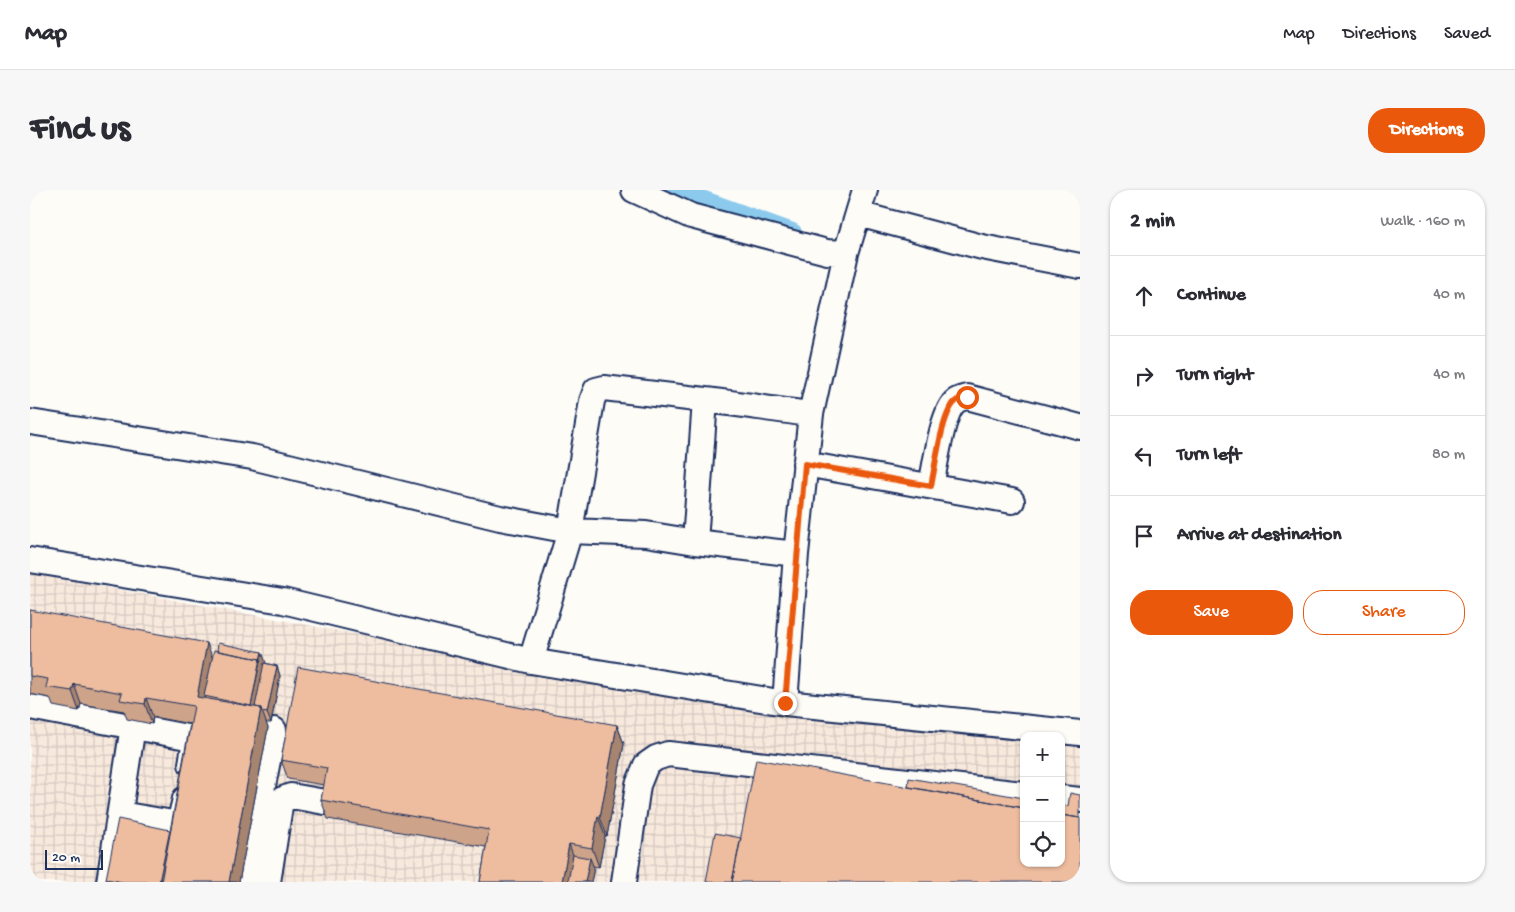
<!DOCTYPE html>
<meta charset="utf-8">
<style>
:root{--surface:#fff;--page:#f7f7f7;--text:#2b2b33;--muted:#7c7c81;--line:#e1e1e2;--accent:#ea580c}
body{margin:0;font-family:"Gochi Hand",sans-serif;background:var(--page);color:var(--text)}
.controls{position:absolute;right:15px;bottom:15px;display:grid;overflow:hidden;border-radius:10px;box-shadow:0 1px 4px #0004}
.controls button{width:45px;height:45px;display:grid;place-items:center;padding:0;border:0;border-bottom:1px solid var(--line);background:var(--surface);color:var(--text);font:25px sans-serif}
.scale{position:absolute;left:15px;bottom:12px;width:58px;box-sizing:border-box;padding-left:5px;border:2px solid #1b2f5e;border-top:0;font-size:14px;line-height:18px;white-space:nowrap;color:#1b2f5e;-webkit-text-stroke:4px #fdfcf7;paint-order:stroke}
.stop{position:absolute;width:15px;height:15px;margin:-11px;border:4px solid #ea580c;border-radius:50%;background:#fff}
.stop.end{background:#ea580c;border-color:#fff;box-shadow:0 1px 5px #0008}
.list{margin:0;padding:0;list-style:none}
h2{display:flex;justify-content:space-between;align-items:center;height:65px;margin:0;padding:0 20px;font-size:21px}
h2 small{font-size:16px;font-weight:400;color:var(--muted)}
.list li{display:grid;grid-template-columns:32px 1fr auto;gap:15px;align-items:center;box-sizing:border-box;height:80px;padding:0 20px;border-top:1px solid var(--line)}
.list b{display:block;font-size:19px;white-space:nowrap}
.list em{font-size:16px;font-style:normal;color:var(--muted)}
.actions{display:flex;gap:10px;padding:15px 20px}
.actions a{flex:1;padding:11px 0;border:1px solid var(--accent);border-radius:20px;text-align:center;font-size:18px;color:var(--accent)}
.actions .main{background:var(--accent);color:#fff}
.icon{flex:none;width:28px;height:28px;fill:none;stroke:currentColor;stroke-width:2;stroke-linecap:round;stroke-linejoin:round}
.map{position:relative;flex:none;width:1050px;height:692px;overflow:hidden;border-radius:20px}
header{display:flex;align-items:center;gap:30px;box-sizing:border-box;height:70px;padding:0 25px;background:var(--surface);border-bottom:1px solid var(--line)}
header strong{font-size:24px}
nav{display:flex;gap:28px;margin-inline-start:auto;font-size:18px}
.intro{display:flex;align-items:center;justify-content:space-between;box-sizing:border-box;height:120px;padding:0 30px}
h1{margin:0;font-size:35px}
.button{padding:12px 22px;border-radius:20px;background:var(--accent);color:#fff;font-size:18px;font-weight:700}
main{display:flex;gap:30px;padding:0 30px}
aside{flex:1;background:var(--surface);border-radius:20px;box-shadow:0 1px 4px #0004}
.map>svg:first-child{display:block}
.industrial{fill:url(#industrial-grid)}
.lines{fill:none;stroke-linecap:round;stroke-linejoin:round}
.canal{stroke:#8ccaed;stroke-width:20}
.minor-casing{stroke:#1b2f5e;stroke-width:28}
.minor{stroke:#fdfcf7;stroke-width:24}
.wall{fill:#cda389;stroke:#1b2f5e}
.shaded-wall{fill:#a7846f;stroke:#1b2f5e}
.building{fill:#eebd9f;stroke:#1b2f5e}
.route{stroke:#ea580c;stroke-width:6}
</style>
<header>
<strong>Map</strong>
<nav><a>Map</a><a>Directions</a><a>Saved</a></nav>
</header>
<div class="intro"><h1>Find us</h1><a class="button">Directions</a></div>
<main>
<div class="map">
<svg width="1050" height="692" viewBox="0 0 1050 692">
<defs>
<pattern id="industrial-grid" width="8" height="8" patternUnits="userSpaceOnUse" patternTransform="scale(1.25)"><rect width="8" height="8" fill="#f8e9dd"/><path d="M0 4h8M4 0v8" fill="none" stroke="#d4c8c0"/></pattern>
</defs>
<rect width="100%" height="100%" fill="#fdfcf7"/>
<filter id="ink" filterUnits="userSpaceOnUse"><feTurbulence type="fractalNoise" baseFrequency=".02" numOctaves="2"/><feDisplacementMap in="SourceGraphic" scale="10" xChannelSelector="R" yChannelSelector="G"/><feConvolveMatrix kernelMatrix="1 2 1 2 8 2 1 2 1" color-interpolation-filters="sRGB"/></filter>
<g filter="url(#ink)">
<path class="industrial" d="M0,383L743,522L994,549V673H1031V553L1050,555V692H0Z"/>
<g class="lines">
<path class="canal" d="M644,0L762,43"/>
<g class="minor-casing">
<path id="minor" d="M604,0L661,26L797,62L816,63
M828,24L952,57L1050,76
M0,232L222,267L470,328L540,341L616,344L665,352L766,364
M775,274L982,311
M901,296C905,278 912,221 926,211C928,209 933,208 937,207L1050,237
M665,352L675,210C711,214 746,220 781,224
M0,370L253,411L501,471L755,513L1050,543
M501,471L540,341L562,211L566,200L574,198L675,210
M755,513L766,364L781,224L816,63L835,0
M0,517L157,547L163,549L164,556L161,574
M1031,608L1050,610
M90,624L149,634L155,609
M79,692L103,536
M214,692L244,540
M238,692L251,610L261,606L295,612
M594,692L608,595L616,575L626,568L638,564L994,604"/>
</g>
<use href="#minor" class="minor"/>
</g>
<path class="wall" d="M0,420L182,468L187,461L232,462L235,473L247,476L250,486L241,533H236L238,538L209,692H77L76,689L140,641L160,534L123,527L122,534L97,529L94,521L51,514L49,521L23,516L20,508L0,504Z
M587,535L594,554L577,646H575L569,677L563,676L564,678L561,692H450L456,657L298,629L291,610L294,595L258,589L251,570Z"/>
<path class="shaded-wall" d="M177,453L184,472L174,506L176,512L167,507Z
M232,462L236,473L226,531L221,516Z
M247,476L250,486L241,533L237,523Z
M44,494L51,514L49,521L42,501Z
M116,508L123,527L122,534L115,514Z
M231,518L238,538L209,692H199Z
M587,535L594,554L577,646L570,627Z
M568,626L575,646L569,677L562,658Z
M140,640L145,655L138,692H129Z
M539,654L546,673L542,692H532Z
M560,668L564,678L561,692H555Z"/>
<path class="building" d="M0,420L177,453L167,507L231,518L199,692H131L164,516L116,508L115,514L90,510L92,503L44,494L42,501L16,497L18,489L0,486Z
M188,453L232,462L230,470V469L187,461Z
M184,460L230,469L221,516L174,506Z
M234,473L247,476L237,523L232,522L231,518L225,517Z
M268,477L587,535L570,627L568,626L562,658L539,654L532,692H450L459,640L291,610L297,578L251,570Z
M726,569L994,618V673H1031V625L1050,628V692H702Z
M879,588L994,608V618L878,597Z
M1040,603L1050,605V628L1031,625V615L1038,616Z
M88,629L140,640L129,692H93L76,689Z
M685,643L711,648L702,692H676Z
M543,665L560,668L555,692H538Z"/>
</g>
<g class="lines" filter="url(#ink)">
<path class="route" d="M755,513L775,274L901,296C905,278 912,221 926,211C928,209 933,208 937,207"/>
</g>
</svg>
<div class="controls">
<button>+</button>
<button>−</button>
<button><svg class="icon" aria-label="locate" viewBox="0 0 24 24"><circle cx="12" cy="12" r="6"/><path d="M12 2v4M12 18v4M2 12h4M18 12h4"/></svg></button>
</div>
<div class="scale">20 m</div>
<div class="stop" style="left:937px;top:207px"></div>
<div class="stop end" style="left:755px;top:513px"></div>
</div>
<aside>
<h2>2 min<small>Walk · 160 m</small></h2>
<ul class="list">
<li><svg class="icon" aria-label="ahead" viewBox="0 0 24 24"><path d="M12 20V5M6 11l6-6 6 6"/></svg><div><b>Continue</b></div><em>40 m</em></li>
<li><svg class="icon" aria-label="right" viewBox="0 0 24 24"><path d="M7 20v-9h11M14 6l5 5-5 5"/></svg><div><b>Turn right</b></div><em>40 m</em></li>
<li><svg class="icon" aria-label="left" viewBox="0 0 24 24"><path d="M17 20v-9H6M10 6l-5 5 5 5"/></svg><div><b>Turn left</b></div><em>80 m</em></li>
<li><svg class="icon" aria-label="arrive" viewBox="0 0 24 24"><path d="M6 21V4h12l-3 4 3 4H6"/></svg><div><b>Arrive at destination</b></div></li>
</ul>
<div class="actions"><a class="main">Save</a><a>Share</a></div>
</aside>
</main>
